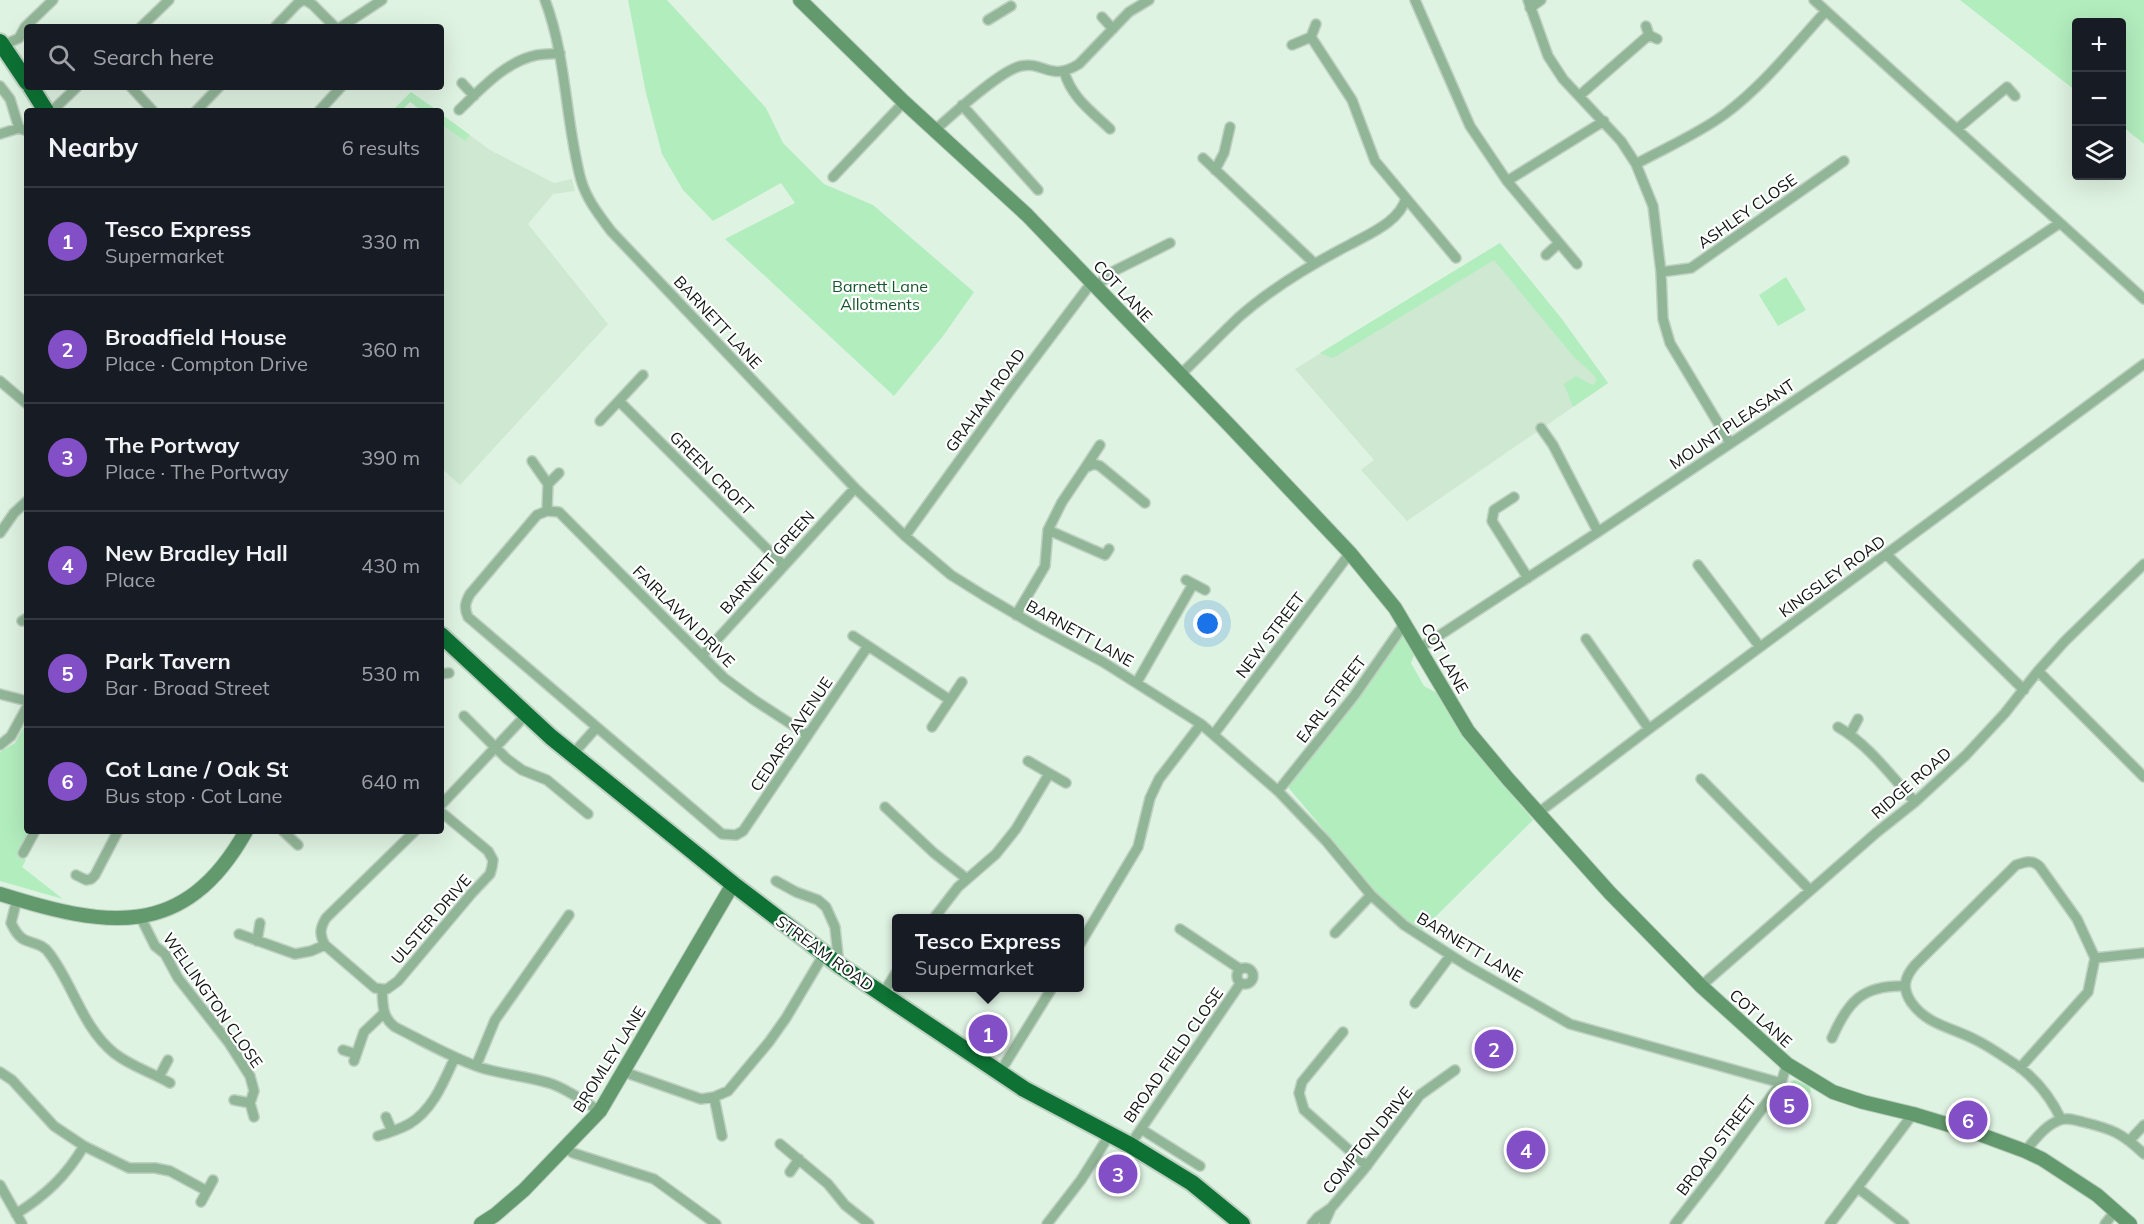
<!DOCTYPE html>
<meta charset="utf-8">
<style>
:root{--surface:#171b24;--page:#242831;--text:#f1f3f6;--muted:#9ea1a6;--line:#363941;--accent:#824fc7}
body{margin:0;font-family:Mulish,sans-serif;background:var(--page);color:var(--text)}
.controls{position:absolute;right:18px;top:18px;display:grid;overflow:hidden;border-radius:6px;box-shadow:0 6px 24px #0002}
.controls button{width:54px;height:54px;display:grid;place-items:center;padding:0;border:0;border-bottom:2px solid var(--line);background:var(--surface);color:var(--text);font:30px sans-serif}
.you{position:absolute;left:1208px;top:624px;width:21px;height:21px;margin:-15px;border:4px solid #fff;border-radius:50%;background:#1a73e8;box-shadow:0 0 0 9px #1a73e833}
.badge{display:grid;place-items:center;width:39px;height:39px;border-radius:50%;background:var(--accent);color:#fff;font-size:20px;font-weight:700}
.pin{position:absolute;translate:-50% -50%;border:3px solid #fff;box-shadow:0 2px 6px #0006}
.popup{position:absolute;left:892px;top:914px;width:192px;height:78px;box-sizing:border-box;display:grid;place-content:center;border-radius:6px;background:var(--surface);filter:drop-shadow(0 2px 4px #0005);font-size:20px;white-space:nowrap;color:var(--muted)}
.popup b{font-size:22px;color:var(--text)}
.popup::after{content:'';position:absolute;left:50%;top:100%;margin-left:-12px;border:12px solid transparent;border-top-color:var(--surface)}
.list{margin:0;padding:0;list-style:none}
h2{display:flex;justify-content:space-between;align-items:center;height:78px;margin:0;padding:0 24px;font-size:26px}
h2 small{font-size:20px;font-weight:400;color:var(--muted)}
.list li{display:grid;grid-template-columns:39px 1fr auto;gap:18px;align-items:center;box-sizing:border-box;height:108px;padding:0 24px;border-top:2px solid var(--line)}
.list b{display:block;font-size:22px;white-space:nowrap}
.list p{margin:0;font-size:20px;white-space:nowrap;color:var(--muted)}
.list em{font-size:20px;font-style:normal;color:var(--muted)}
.icon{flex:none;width:33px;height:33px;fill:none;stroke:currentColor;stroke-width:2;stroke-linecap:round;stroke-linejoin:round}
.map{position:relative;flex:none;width:2144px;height:1224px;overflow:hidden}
.search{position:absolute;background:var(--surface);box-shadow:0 6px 24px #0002;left:24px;top:24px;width:420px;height:66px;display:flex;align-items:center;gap:15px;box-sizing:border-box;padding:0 21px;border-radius:6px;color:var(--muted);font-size:22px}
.panel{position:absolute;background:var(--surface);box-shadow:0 6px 24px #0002;left:24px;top:108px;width:420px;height:726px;border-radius:6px}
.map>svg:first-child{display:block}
.built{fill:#cee8d2}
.green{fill:#b2edbd}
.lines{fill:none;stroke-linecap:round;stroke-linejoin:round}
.street-casing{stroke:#bed0c1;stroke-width:12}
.secondary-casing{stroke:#bed0c1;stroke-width:16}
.highway-casing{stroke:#bed0c1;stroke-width:20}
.street{stroke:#91b597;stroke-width:9}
.secondary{stroke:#62996d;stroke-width:14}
.highway{stroke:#0d7234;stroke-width:16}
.labels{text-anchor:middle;stroke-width:4.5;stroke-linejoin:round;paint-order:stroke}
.street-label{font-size:16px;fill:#0f1611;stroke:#fff}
.park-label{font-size:16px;fill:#16552a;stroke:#fff}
</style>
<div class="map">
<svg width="2144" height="1224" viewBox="0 0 2144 1224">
<rect width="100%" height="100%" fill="#dff3e2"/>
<path class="built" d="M441,114L490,150L554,183L572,179L575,191L553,194L528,224L608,324L460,485L441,468Z
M1500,243L1561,318L1608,383L1407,521L1361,470L1374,460L1295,369Z"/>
<path class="green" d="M628,0H667L766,108L783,143L824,184L873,205L974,292L943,336L894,396L725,239L795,203L781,183L713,221L683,190L662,154L646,93Z
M1960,0H2144V144L2122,126V22H2076V91Z
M411,92L438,111H422L410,102L401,111H392Z
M441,114L470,135L465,141L441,124Z
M1500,243L1561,318L1608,383L1573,407L1564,384L1576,376L1592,385L1596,382L1595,376L1574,357L1494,260L1333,358L1320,353Z
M1786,277L1806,310L1778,326L1759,295Z
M1404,634L1415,653L1411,663L1424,686L1439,694L1464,735L1533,820L1420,932L1385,903L1288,787Z
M27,721V831H29L17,854L26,860L22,867L63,899L0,881V752L15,743Z
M1795,1080L1810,1087L1811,1093L1788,1087L1792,1081Z"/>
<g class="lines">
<g class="street-casing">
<path id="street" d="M305,0L313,5L335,27
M545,0C567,58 565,121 581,180C587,200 599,215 611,231L855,488L905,536L951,575L983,595L1036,626L1103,662L1201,724L1278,791L1326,841L1371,895L1404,925L1466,965L1570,1024L1781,1083
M1415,0L1470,126L1507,181L1577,264
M1528,0L1548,56L1563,79L1621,141L1636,164L1653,206L1661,272L1663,319L1670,343L1730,443
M1814,0L2144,299
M1530,8L1541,0
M1102,17L1113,29
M988,20L1011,6
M1316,24L1311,37L1352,100L1375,161L1456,258
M1646,26L1649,35L1657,39
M141,27L169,0
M275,27L297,4L303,0
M341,27L382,0
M1292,45L1311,37
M2,46L19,38L25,27L53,0
M1064,71C1071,97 1091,111 1110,129
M462,83L474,96
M0,86L10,99L19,128
M131,87L153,111
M1579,96L1649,35
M962,105L1038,190
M459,110C481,89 506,61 537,55C544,54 553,54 560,53
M52,111L77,87
M196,111L219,87
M319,111L341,87
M936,129C953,114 1001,70 1021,66C1044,61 1050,82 1079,64L1129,12L1149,0
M1957,129L2007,87L2015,96
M0,134L19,128L27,131
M1203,158L1314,263
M1636,164C1665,148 1698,134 1725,114C1764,85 1794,46 1826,11
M1215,170L1224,153L1230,127
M833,177L904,102
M1507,181L1604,121
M1546,255L1559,243
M1661,272L1691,268L1844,161
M1096,287L1112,272L1170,243
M1180,375C1200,356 1219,336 1239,317C1273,287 1312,264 1351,244C1371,233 1400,221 1406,198
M0,381L27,404
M619,401L783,565
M600,421L643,375
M1541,428L1553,445L1598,532
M532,461L548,484L547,511
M1085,468L1100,445
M548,484L559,473
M1514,497L1494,510L1492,521L1528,578
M1048,530L1105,555L1109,549
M0,533L14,513L27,501
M905,536L1009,392L1092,282
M1886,554L2024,690
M1698,565L1760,647
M1186,580L1205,590
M1016,615L1045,566L1048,530L1062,502L1085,468L1094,464L1100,466L1145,503
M22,621L27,618
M853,636L950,700
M1586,639L1649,729
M1420,648L1598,532L2060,223
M702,656L855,488
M2038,671L2144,777
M441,674L449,673
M1137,682L1193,584
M0,694L27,701
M464,716L507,759L522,770L547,780L588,814
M932,727L962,682
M1838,727C1868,744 1891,776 1915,802
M1214,734L1350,553
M1850,734L1858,719
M808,735L754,700L724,678L559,512L547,511L537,515L470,594C465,603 464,608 468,617L722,834L736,835L743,831L868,646
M0,745L11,736L27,707
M572,755L596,728
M1028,761L1066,783
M1701,779L1810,890
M1278,791L1354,696L1405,623
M441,805L526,715
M885,807L934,853L967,879
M1538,813L1649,729L2144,364
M283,831L298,845
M23,853L35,831
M76,875L86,880L91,879L95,875L118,831
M776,881L796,892L818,900L826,907L835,927L839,965
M17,899L11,923C14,929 18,937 25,940C34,944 43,944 49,953C73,984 82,1027 114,1053C130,1066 151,1072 170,1083
M140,916L155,946L165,954L178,978L229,1043L250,1076L254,1091L250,1103
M934,918L958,887L996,854L1016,829L1049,774
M1180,929L1240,969
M1335,933L1371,895
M239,934L295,954L311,951L325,945
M257,941L260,923
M1080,944L1138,847L1150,798L1159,779L1201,724
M2095,958L2143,953
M1237 976a8 8 0 1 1 16 0a8 8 0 1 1-16 0Z
M1701,986L1876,833L1915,802L1966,755L2005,713L2038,671L2065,641L2144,564
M382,989C383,1006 382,1017 395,1027C423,1041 450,1057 479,1067C503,1075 528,1076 552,1084C569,1090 584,1102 600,1111
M382,989H387L398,981L472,893L490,874L492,867L493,860L488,851L441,812
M382,989L375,988L325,945C319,934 320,928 326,918L415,831
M882,995L896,973
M1415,1003L1450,956
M1343,1032L1302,1082L1299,1093L1304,1110L1367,1166
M1832,1038C1848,1001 1863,985 1904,986
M343,1050L356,1054
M354,1061L364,1032L383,1014
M476,1066L495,1020L569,915
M2020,1068L2088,992L2095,958L2077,919L2040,867C2032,859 2026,862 2016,865L1915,965C1904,978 1902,988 1911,1002C1927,1025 1951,1027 1974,1039C1989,1046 2004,1057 2018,1066C2037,1080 2051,1098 2061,1119
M0,1072L12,1080L54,1126L84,1146L129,1168H155L170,1171L207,1191
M624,1072L701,1099L714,1097L728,1091L769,1042L786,1018L824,954
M1000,1072L1052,988
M159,1077L168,1060
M714,1097L722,1136
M234,1100L250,1103L254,1117
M386,1117L392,1131
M1141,1129L1200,1166
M378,1136C388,1133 400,1129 409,1124C433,1110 444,1081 455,1057
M2130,1140L2144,1125
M780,1144L828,1184L845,1205L869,1224
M1130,1145L1240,984
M565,1148L573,1153L654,1179L716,1224
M2025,1151C2035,1140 2045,1125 2060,1120C2068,1117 2075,1120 2083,1122C2112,1129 2122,1133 2144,1154
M790,1172L799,1159
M0,1185L22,1224
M1858,1188L1904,1224
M201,1202L213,1180
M16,1214C46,1195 66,1176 84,1146
M1047,1224L1081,1180L1110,1134
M1312,1224L1318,1217L1331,1208
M1324,1224L1331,1208L1365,1168L1420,1095L1455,1070
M1675,1224L1717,1170L1781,1083L1787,1064
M1830,1224L1913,1114
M2105,1224L2116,1210"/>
</g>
<g class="secondary-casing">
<path id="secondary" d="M800,0L904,102L1027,215L1231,427L1350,553L1395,608L1468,731L1508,779L1610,893L1701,986L1787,1064L1833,1092L1863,1102L1913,1114L1979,1134L2025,1151L2042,1159L2097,1195L2130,1224
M0,894C105,927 184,942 246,831
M481,1224L495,1215L524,1190L600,1111L733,884"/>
</g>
<g class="highway-casing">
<path id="highway" d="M0,42L27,82
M31,87L46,111
M441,635L551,737L733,884L839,965L1024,1089L1130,1145L1192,1183L1242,1224"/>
</g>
<use href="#street" class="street"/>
<use href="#secondary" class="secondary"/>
<use href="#highway" class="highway"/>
</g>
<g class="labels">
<g class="street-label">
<text transform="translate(1747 211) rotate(-35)" y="6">ASHLEY CLOSE</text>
<text transform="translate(1123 291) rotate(47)" y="6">COT LANE</text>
<text transform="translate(718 322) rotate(47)" y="6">BARNETT LANE</text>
<text transform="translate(985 400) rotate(-54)" y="6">GRAHAM ROAD</text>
<text transform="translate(1732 424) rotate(-34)" y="6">MOUNT PLEASANT</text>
<text transform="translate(712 473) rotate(45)" y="6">GREEN CROFT</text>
<text transform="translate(767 562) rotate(-48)" y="6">BARNETT GREEN</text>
<text transform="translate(1832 576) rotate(-36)" y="6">KINGSLEY ROAD</text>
<text transform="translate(684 616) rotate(45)" y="6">FAIRLAWN DRIVE</text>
<text transform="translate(1080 633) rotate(29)" y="6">BARNETT LANE</text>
<text transform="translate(1270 635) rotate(-53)" y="6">NEW STREET</text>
<text transform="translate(1445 658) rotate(60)" y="6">COT LANE</text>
<text transform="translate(1331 699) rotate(-53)" y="6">EARL STREET</text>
<text transform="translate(791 734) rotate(-56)" y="6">CEDARS AVENUE</text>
<text transform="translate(1911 783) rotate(-41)" y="6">RIDGE ROAD</text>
<text transform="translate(431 919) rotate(-49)" y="6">ULSTER DRIVE</text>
<text transform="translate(1470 947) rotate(31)" y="6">BARNETT LANE</text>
<text transform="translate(825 953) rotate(36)" y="6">STREAM ROAD</text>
<text transform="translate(213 1000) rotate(55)" y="6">WELLINGTON CLOSE</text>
<text transform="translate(1761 1018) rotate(42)" y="6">COT LANE</text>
<text transform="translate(1173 1055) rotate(-55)" y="6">BROAD FIELD CLOSE</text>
<text transform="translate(609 1059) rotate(-58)" y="6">BROMLEY LANE</text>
<text transform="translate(1367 1140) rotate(-51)" y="6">COMPTON DRIVE</text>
<text transform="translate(1716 1145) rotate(-53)" y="6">BROAD STREET</text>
</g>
<g class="park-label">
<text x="880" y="292">Barnett Lane<tspan x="880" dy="18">Allotments</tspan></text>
</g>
</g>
</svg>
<div class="controls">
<button>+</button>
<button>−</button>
<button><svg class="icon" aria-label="layers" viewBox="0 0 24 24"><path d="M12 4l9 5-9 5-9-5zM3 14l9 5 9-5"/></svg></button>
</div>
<div class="you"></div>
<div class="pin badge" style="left:988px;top:1034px">1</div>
<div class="popup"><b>Tesco Express</b>Supermarket</div>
<div class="pin badge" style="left:1494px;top:1049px">2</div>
<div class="pin badge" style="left:1118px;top:1174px">3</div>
<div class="pin badge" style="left:1526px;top:1150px">4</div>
<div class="pin badge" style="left:1789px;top:1105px">5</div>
<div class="pin badge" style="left:1968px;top:1120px">6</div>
<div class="search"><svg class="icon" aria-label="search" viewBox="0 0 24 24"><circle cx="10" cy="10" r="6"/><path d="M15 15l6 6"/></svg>Search here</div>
<section class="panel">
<h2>Nearby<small>6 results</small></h2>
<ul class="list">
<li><span class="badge">1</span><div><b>Tesco Express</b><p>Supermarket</p></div><em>330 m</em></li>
<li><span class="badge">2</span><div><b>Broadfield House</b><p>Place · Compton Drive</p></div><em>360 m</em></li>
<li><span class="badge">3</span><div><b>The Portway</b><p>Place · The Portway</p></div><em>390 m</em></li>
<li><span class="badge">4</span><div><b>New Bradley Hall</b><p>Place</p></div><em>430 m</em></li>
<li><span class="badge">5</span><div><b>Park Tavern</b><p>Bar · Broad Street</p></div><em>530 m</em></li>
<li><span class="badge">6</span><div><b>Cot Lane / Oak St</b><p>Bus stop · Cot Lane</p></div><em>640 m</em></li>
</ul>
</section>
</div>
